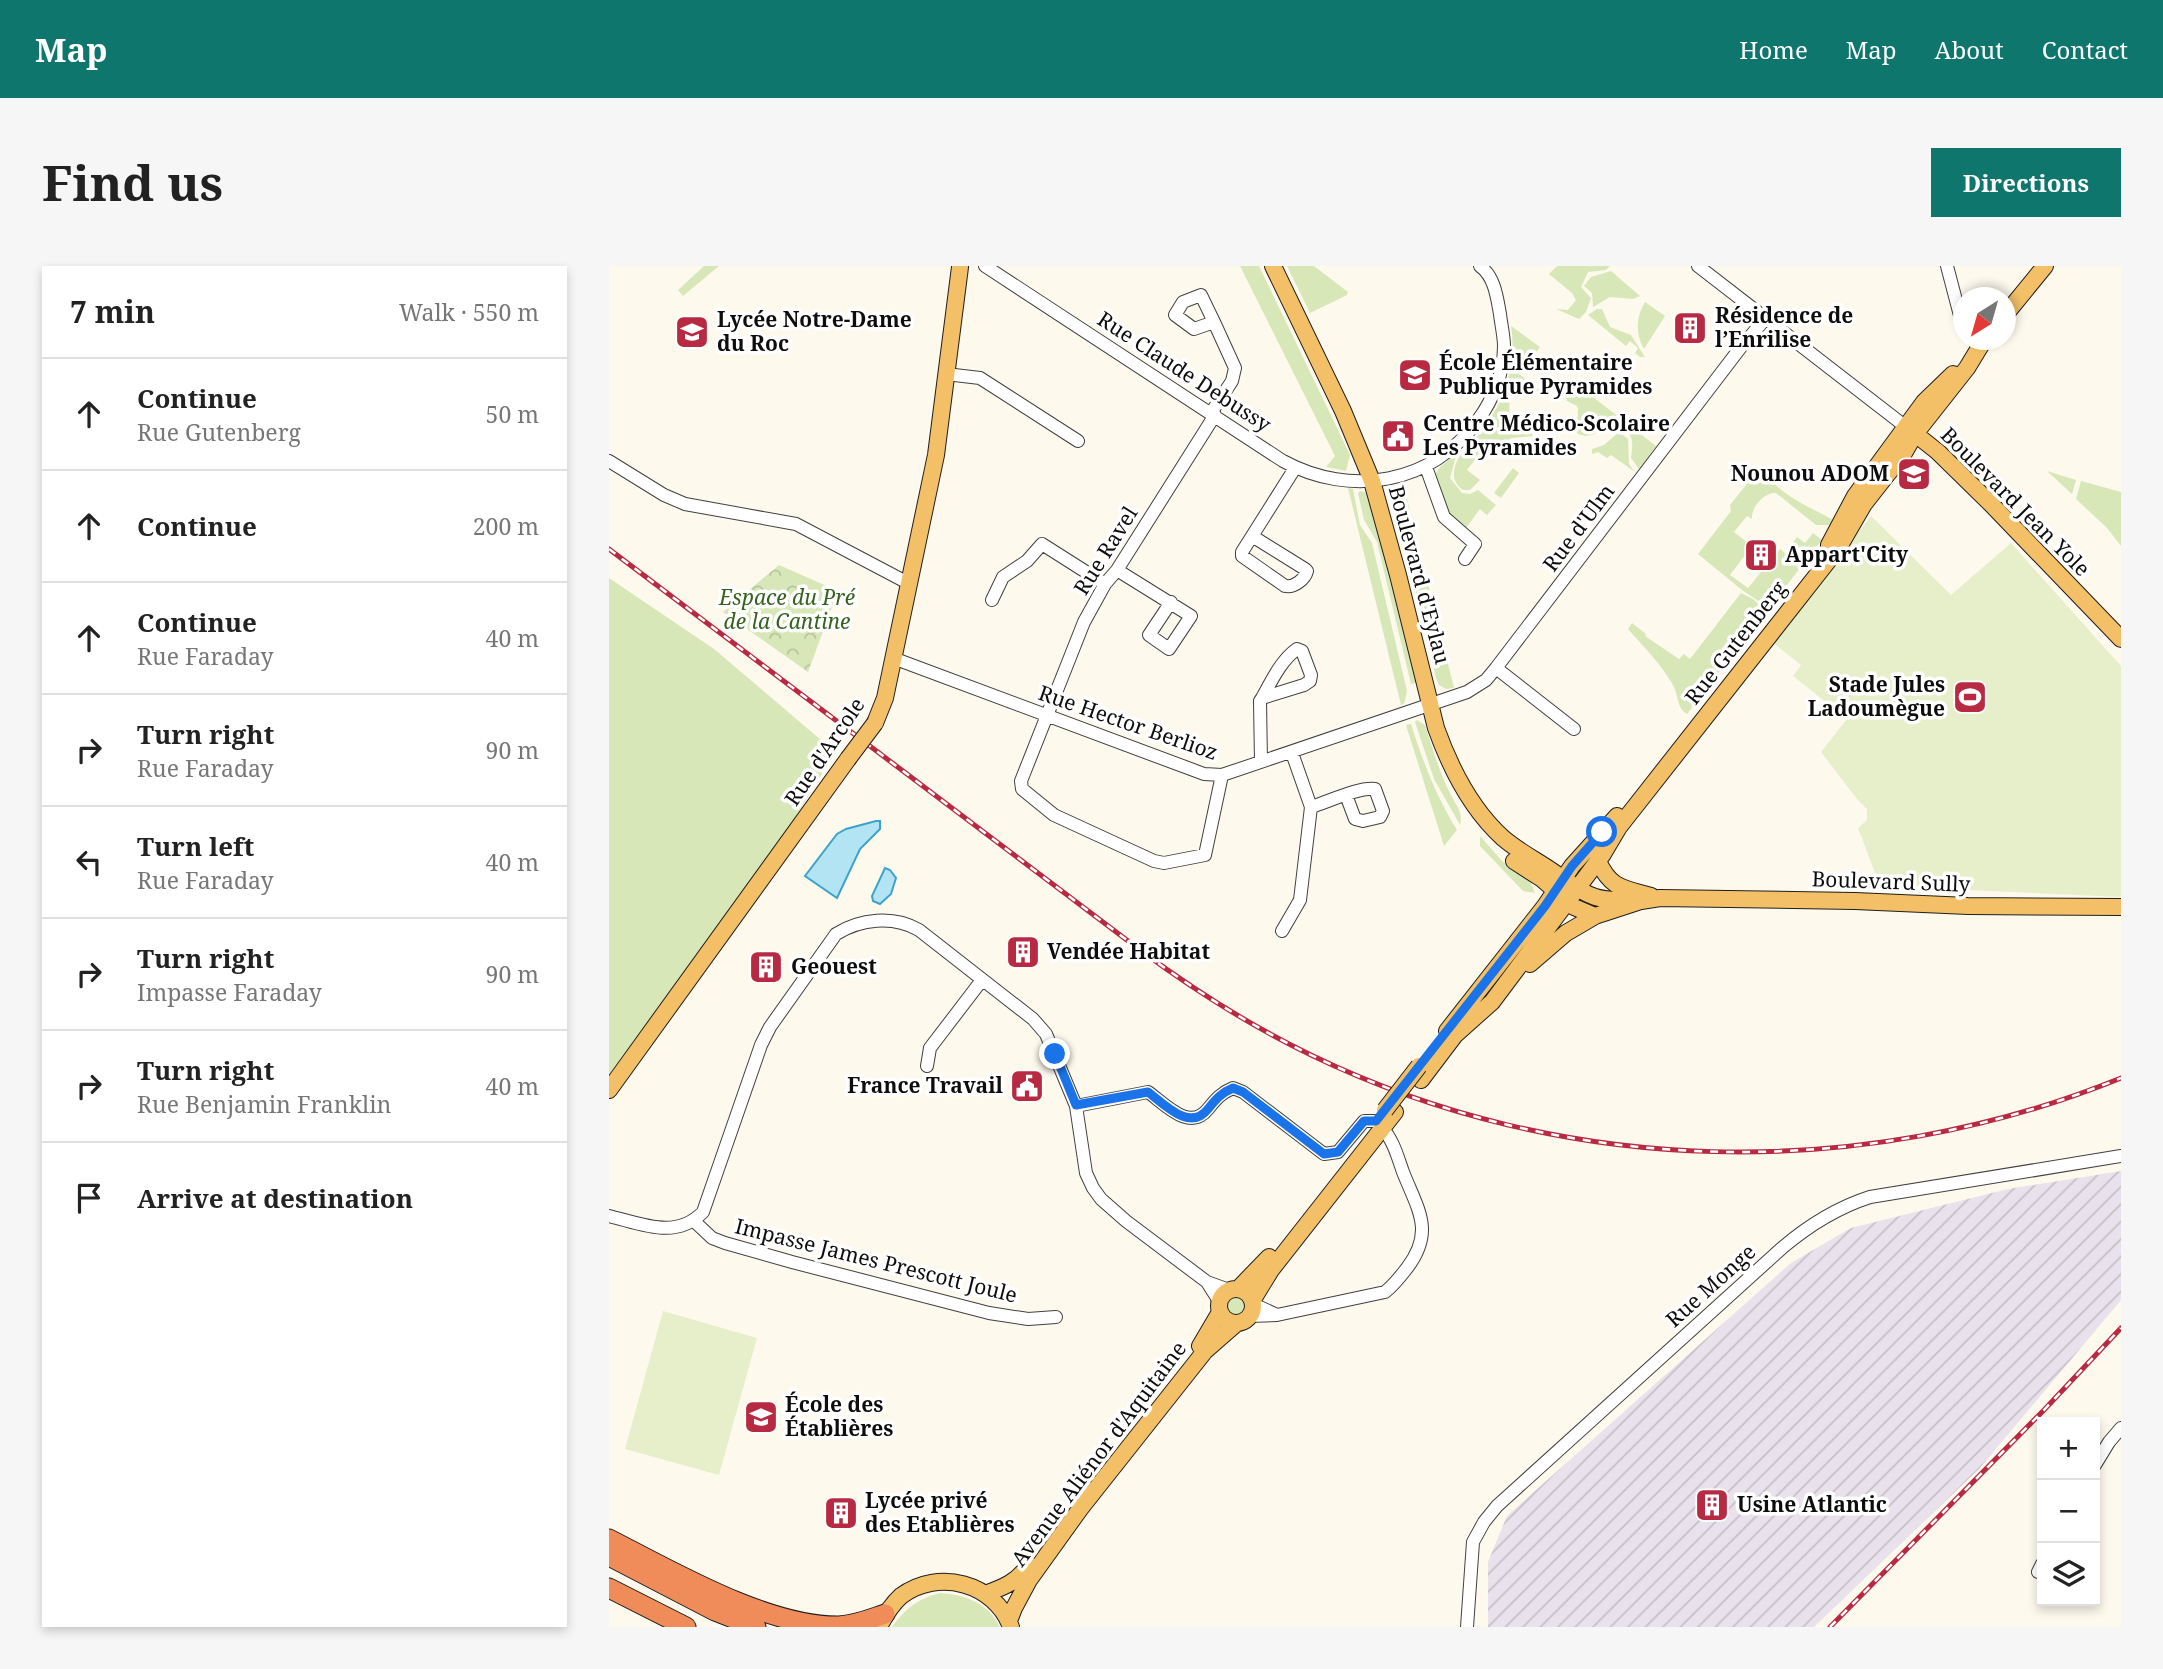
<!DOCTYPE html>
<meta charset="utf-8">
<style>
:root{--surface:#fff;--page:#f6f6f6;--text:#222;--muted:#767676;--line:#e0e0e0;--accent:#0f766e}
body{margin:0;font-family:"Noto Serif",serif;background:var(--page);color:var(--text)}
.controls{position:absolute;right:21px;bottom:21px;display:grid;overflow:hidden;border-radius:0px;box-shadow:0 4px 10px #0003}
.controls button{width:63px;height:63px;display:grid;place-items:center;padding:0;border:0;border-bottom:2px solid var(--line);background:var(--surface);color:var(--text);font:35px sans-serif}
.compass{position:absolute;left:1344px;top:21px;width:63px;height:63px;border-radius:50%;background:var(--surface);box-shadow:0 4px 10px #0003;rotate:217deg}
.stop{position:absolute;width:21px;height:21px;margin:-16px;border:5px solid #1a73e8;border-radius:50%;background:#fff}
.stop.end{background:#1a73e8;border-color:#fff;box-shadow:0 2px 7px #0008}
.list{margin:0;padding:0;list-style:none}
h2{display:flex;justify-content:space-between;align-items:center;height:91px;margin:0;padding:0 28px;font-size:30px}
h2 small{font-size:23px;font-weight:400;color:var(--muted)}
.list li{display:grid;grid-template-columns:46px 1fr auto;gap:21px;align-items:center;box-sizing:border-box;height:112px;padding:0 28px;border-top:2px solid var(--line)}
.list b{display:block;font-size:26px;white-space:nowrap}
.list p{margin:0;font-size:23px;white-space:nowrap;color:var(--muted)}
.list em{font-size:23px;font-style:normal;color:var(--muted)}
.icon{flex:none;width:38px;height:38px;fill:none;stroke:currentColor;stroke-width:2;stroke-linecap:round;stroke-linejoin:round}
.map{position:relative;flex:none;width:1512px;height:1361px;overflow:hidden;border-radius:0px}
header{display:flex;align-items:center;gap:42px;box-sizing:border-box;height:98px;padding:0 35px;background:var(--accent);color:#fff}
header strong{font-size:33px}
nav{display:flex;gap:38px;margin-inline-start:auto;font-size:24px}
.intro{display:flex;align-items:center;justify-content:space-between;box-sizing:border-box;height:168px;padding:0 42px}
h1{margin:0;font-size:49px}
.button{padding:18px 32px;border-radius:0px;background:var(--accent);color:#fff;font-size:24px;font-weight:700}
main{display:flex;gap:42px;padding:0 42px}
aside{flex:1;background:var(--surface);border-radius:0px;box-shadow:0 4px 10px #0003}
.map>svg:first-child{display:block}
.industrial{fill:url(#industrial-furrows)}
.grass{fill:#d7e7b8}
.park{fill:url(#park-crowns)}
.pitch{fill:#e7efca}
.water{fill:#b3e4f4;stroke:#3da3c9;stroke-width:2}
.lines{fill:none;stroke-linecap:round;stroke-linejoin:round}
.minor-casing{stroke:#404040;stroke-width:14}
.major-casing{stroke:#1e1e1e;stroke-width:18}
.highway-casing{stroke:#1e1e1e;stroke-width:21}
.minor{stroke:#fff;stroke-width:12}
.major{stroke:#f4c067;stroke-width:16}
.highway{stroke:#f08b5a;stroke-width:19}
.rail-casing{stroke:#b82942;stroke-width:5}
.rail{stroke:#fff;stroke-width:2.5;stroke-dasharray:8;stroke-linecap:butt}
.major-bridge-casing{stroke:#1e1e1e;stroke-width:18;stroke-linecap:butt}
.major-bridge{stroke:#f4c067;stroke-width:16}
.route{stroke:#1a73e8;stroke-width:9}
.labels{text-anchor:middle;stroke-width:7;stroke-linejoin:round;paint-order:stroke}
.poi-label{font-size:21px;font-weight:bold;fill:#0d0d0d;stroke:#fff;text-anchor:start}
.street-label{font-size:21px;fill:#0d0d0d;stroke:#fff}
.park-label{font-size:21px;font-style:italic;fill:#36621f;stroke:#fff}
</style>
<header>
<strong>Map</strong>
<nav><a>Home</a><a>Map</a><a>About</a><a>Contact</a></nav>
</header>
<div class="intro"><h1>Find us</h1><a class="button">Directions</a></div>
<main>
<aside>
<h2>7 min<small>Walk · 550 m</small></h2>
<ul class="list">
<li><svg class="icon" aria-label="ahead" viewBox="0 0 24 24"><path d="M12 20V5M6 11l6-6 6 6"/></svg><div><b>Continue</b><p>Rue Gutenberg</p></div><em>50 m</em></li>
<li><svg class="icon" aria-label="ahead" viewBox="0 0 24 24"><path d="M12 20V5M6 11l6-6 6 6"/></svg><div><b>Continue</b></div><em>200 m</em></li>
<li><svg class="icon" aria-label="ahead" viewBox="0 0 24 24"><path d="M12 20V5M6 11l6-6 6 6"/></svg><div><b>Continue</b><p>Rue Faraday</p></div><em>40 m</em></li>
<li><svg class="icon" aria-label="right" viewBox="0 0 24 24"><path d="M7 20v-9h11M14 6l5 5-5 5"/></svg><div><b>Turn right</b><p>Rue Faraday</p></div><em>90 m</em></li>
<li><svg class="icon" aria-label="left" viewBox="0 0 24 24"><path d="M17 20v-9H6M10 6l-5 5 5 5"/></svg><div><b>Turn left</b><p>Rue Faraday</p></div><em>40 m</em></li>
<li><svg class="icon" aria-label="right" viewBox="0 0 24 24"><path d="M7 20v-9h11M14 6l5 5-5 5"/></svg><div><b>Turn right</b><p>Impasse Faraday</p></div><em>90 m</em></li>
<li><svg class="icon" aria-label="right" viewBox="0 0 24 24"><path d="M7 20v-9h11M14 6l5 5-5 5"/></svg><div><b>Turn right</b><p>Rue Benjamin Franklin</p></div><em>40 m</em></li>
<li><svg class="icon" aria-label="arrive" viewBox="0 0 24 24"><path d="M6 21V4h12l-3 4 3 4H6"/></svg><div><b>Arrive at destination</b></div></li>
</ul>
</aside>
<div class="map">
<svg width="1512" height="1361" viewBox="0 0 1512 1361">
<defs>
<pattern id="industrial-furrows" width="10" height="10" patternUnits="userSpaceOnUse" patternTransform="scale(1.75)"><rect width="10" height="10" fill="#e9e1eb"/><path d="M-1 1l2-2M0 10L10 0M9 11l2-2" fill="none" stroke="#c7c0c8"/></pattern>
<pattern id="park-crowns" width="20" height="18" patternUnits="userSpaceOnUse" patternTransform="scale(1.75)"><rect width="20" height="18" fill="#d7e7b8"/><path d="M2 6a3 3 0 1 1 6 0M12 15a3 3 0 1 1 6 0" fill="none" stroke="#b7c59d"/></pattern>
</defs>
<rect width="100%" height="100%" fill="#fef9ed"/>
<path class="industrial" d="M1512,905V1034L1370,1203L1205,1361H879V1296L898,1250L1182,997L1242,962L1399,923Z"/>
<path class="grass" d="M95,0H110L74,30L69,24Z
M631,0H650L741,189L737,205L717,201L726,190Z
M678,0H705L739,26L738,29L701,47Z
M948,0H1001L997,4L979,6L972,21L982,32L977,46L970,53L947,43L959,44L967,34L963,27L940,8Z
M1002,5L1031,30L1024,33L1001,31L984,41L983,27L975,20L982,11Z
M1036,36L1056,50L1035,83C1026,67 1027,51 1036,36Z
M988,43H993L1001,61L1022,69L1036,91H1031L1026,87L1029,82L1021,75L1017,80L979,49Z
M902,60L931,81L910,108L933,126L905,125L901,127L900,150L904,159L921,165L924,170L902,172L887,184L878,178L858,204L871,214L861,224H854C848,219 844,214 845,206C847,188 862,179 872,166C896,135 908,99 902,60Z
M962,114L1047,180L1030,203L1022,192C1023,181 1026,172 1017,165C1000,151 985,178 968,167L969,143L968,140L958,135L955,128Z
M1010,166L1019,173L1020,198L1026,206L1002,189L998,192L989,186L983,188V183L995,179Z
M848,187L841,212L853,227L861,228L869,224L887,239L878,249L871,243L857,262L836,245L825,210L831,201Z
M1154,198C1162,227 1200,240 1224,254L1221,259H1207L1167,227C1155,226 1142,241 1143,253L1138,250L1125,266L1143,280L1121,309L1139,322L1171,283L1182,292L1185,290L1195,297L1160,342L1133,324L1089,288L1122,245L1121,239Z
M904,202L910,207L892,232L885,227Z
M1438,205L1467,214L1463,228Z
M1472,215L1512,226V280L1498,262L1467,233Z
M739,222L744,223L751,259L763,277L798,425L795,438L792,439Z
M751,225L759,227L810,416L802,418L768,276L755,254L749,227Z
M798,233L845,422L837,423L830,419L827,412L786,239Z
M1204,267L1213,274L1196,295L1187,288L1189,285L1182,279L1188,271L1196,277Z
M0,312L105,383L226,486L131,642L0,810Z
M1132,327L1144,333L1157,345L1078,448C1067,441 1070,430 1064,419C1052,398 1034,380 1019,363L1023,357L1037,368L1036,370L1070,393L1075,388L1081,393Z
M808,454L816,459C824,484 831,509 844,533C849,542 854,548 851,559L825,513L806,456Z
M802,458C814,496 827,530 848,564L835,580L797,459Z
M871,570L893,595L922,617L926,627L914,625L871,580Z
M617 1041a10 10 0 1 1 20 0a10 10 0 1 1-20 0Z
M331,1327C357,1329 379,1337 391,1361H283C297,1342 308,1333 331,1327Z"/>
<path class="park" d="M170,299L229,325L199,406L114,346Z"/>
<path class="pitch" d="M1262,250L1342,329L1402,277L1512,400V631L1271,620L1249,562L1258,554V543L1248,533L1212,486L1238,453L1184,410L1192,399L1163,376Z
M54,1045L148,1072L110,1209L16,1183Z"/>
<path class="water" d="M267,555H271V563L251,583L228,632L196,610L228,568L237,563Z
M276,602L281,604L287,612L282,628L271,638L264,635L263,630Z"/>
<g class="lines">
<g class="minor-casing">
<path id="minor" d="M376,0L674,195C742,232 823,218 869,154C884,134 895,106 895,80C895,70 892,58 891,48C888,32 886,11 871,0
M1089,0L1297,161
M1338,0L1354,61
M592,29L605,56L585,63L566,49L574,36Z
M337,108L371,112L469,175
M602,147L623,115L626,102L605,56
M606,149L508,304L496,318L475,356L412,515L413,523L445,549L545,595L555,597L596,589L613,509
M0,195L55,229L76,238L187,258L299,317
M817,201L835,251L866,278L856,293
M643,270L696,303L698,305C696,313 685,322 676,320L633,290V286L686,202
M508,304L582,350L560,383L540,369L562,336
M383,334L394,311L418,295L433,278L496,318
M284,394L292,395L595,508L613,509L858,426L877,414L887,402L1132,81L1157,52
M887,402L965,463
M652,496L651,435L653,432C662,416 672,394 688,383L693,385L702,409L701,415L695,419L653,432
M702,541C719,536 749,521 766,523L774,545L771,551L754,555L746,553L737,529
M673,665L691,634L702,541L683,487
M318,800L321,782L373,714
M467,840L539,826C557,839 581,866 599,843C607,833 612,827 624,822L634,826L715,888L729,886L755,855H767
M0,950C33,958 67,974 94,946L152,779L161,761L227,668C251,653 284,649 310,664L424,753L437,768L467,840L477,907L484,922L492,933L517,955L598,1016
M85,955L103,972L116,977L183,996L380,1047L419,1053L447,1051
M610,1035L598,1016L620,1024
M668,1049L776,1026C785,1019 791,1011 798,1002C826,965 809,944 794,906C789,892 784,873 773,862
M641,1050L668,1049L644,1038
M1486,1199L1500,1176L1512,1162
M1429,1306L1433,1298
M858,1361L864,1276L875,1256L888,1240L1173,982C1200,959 1227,942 1261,931L1512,890"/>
</g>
<g class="major-casing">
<path id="major" d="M664,0L734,145L763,215L789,309L827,462C841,501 863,544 894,572C909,585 927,594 943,605C982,632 983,635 1032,635
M1396,49L1436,0
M1300,163L1329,186L1382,238L1512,373
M1220,279L1246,230L1315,136L1344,108
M266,457L276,432L327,189L351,1
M905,595L933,613L965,641L986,650L1032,635L1051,632L1246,635L1359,640L1512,641
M989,595C1002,623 1014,622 1042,630
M921,698L957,667L986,650
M838,765L936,640L963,600L1008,550
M812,814L846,769L883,736L994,588L1010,561L1230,281L1255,238L1295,187L1306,168L1358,102L1372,79
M0,824L239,493
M610 1040a17 17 0 1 1 34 0a17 17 0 1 1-34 0Z
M629,1023L660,991
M643,1035L662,1004L786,846
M591,1080L611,1046
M376,1328C395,1321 408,1316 420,1299
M400,1355L405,1342L420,1314L471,1243L596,1085L628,1057
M270,1361C276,1349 282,1339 292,1330C329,1302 386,1317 402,1361"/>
</g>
<g class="highway-casing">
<path id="highway" d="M0,1273C63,1305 158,1361 230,1360C247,1359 261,1353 276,1348
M0,1290L106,1345L147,1361
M0,1322L77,1361"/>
</g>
<use href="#minor" class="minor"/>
<use href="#major" class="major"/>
<use href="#highway" class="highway"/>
<g class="rail-casing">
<path id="rail" d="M0,283L531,684C585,724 642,760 702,789C954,911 1253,917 1512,812
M1221,1361L1435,1144L1512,1062"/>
</g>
<use href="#rail" class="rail"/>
<g class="major-bridge-casing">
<path id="major-bridge" d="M239,493L266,457
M776,844L810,800"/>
</g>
<use href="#major-bridge" class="major-bridge"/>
</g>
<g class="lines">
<path class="route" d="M446,788L467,839L539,826C556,839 581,866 599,843C607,833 612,827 624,822L634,826L715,888L729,886L755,855H767L936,640L963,600L993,566"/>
</g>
<defs>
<g id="building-square" transform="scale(1.75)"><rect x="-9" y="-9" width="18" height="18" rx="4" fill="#b82942" stroke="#fff"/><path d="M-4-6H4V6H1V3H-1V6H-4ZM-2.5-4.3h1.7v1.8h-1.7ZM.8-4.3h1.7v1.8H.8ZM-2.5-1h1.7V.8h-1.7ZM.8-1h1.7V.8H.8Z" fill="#fff"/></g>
<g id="school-square" transform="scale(1.75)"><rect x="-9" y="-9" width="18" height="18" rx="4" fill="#b82942" stroke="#fff"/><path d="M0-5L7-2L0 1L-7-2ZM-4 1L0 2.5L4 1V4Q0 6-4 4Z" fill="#fff"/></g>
<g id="civic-square" transform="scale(1.75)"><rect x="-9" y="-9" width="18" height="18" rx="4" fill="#b82942" stroke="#fff"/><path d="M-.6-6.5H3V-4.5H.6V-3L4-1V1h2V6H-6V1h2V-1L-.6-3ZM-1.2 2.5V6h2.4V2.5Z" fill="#fff"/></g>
<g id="stadium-square" transform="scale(1.75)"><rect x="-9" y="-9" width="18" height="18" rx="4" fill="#b82942" stroke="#fff"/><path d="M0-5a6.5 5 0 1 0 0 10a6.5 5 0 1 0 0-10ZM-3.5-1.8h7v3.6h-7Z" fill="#fff"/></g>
</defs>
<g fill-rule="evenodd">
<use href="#building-square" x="1081" y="62"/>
<use href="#school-square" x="83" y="66"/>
<use href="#school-square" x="806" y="109"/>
<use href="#civic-square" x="789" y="170"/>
<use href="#school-square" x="1305" y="208"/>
<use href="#building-square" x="1152" y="289"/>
<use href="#stadium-square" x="1361" y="431"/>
<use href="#building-square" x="414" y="686"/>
<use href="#building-square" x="157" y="701"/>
<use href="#civic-square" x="418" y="820"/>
<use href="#school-square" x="152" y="1151"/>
<use href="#building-square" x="1103" y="1239"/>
<use href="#building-square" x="232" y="1247"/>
</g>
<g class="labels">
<g class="poi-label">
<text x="1106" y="57">Résidence de<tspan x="1106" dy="24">l’Enrilise</tspan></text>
<text x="108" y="61">Lycée Notre-Dame<tspan x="108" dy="24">du Roc</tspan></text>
<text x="830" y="104">École Élémentaire<tspan x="830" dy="24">Publique Pyramides</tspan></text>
<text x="814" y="165">Centre Médico-Scolaire<tspan x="814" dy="24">Les Pyramides</tspan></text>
<text x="1280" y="215" text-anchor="end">Nounou ADOM</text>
<text x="1176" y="296">Appart'City</text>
<text x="1336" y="426" text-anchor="end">Stade Jules<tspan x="1336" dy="24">Ladoumègue</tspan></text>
<text x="438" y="693">Vendée Habitat</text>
<text x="182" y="708">Geouest</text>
<text x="394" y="827" text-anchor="end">France Travail</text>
<text x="176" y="1146">École des<tspan x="176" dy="24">Établières</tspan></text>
<text x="256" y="1242">Lycée privé<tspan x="256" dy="24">des Etablières</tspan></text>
<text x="1128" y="1246">Usine Atlantic</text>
</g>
<g class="street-label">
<text transform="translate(575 106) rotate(33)" y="7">Rue Claude Debussy</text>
<text transform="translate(1406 236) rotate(45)" y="7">Boulevard Jean Yole</text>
<text transform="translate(970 262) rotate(-53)" y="7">Rue d'Ulm</text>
<text transform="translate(497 285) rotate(-58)" y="7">Rue Ravel</text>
<text transform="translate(810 309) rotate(75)" y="7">Boulevard d'Eylau</text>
<text transform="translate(1127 377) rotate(-52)" y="7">Rue Gutenberg</text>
<text transform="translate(519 457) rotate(19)" y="7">Rue Hector Berlioz</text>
<text transform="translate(216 486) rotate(-56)" y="7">Rue d'Arcole</text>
<text transform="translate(1282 616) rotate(2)" y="7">Boulevard Sully</text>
<text transform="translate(267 995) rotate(14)" y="7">Impasse James Prescott Joule</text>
<text transform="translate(1102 1020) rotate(-42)" y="7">Rue Monge</text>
<text transform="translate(490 1188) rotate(-53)" y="7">Avenue Aliénor d'Aquitaine</text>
</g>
<g class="park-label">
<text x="178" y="339">Espace du Pré<tspan x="178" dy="24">de la Cantine</tspan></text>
</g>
</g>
</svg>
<div class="controls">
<button>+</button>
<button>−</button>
<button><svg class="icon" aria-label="layers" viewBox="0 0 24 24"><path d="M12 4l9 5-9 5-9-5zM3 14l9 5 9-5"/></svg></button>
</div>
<svg class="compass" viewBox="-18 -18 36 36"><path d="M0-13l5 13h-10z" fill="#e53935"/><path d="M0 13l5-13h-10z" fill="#767676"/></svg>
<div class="stop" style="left:993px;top:566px"></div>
<div class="stop end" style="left:446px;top:788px"></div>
</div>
</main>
